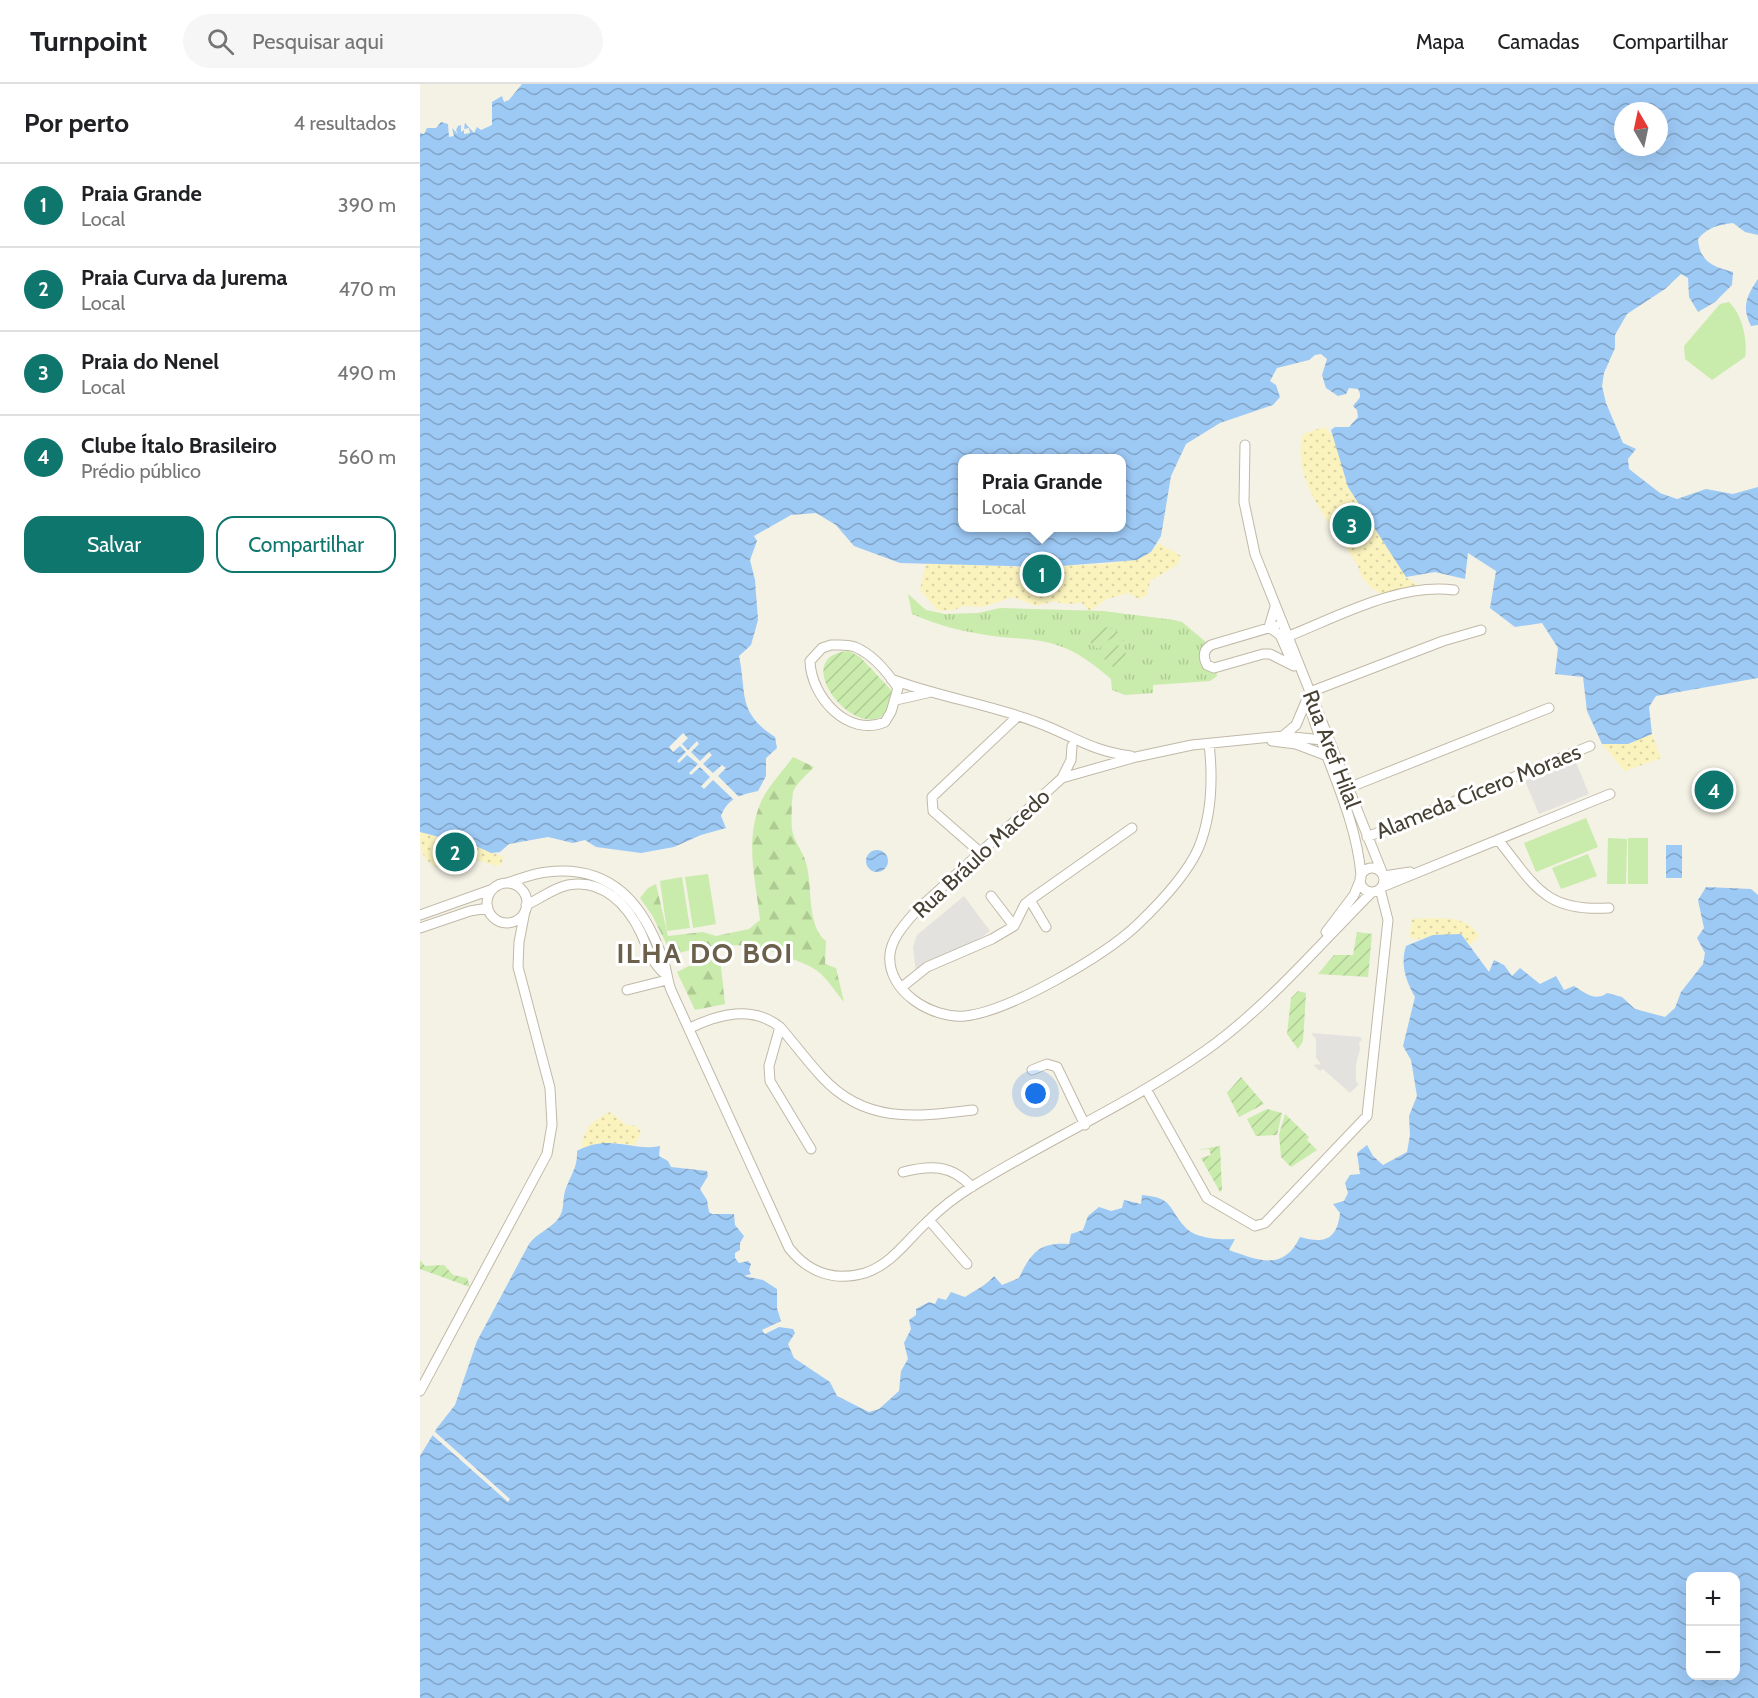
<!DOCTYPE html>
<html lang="pt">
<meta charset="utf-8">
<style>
:root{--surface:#fff;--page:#f6f6f6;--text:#202124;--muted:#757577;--line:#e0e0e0;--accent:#0f766e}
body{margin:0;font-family:Cabin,sans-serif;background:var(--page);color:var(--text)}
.controls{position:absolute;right:18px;bottom:18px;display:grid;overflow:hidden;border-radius:12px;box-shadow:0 6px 24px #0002}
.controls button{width:54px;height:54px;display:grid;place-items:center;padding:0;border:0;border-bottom:2px solid var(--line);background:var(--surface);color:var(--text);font:30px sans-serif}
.compass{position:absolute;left:1194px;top:18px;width:54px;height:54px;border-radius:50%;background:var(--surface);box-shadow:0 6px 24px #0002;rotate:351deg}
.you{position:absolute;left:616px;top:1010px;width:21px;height:21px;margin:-15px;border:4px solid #fff;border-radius:50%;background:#1a73e8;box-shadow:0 0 0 9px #1a73e833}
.badge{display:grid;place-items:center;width:39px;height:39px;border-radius:50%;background:var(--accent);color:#fff;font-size:20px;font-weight:700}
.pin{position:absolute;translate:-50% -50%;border:3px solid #fff;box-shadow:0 2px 6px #0006}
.popup{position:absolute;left:538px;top:370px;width:168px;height:78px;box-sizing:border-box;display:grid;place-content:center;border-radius:12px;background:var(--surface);filter:drop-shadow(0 2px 4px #0005);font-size:20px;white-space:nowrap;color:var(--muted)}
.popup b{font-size:22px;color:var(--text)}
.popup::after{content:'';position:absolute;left:50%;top:100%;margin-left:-12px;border:12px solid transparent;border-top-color:var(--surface)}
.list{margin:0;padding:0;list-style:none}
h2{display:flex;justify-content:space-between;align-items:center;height:78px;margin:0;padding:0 24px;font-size:26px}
h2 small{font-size:20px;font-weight:400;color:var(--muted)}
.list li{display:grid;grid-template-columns:39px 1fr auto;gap:18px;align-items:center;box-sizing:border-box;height:84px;padding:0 24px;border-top:2px solid var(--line)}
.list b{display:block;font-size:22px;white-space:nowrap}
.list p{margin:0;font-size:20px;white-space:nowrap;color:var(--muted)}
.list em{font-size:20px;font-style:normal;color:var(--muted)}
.actions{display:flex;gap:12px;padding:18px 24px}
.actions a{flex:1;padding:14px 0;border:2px solid var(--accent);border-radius:18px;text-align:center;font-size:21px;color:var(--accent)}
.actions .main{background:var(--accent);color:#fff}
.icon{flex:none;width:33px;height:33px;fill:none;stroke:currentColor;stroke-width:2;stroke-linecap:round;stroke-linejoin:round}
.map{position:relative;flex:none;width:1338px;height:1614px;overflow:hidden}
header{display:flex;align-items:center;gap:36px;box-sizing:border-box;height:84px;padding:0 30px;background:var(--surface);border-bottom:2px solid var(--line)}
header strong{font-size:28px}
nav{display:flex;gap:33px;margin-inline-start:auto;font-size:21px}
.search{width:420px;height:54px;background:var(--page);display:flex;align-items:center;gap:15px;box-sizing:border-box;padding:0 21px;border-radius:33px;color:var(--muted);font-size:22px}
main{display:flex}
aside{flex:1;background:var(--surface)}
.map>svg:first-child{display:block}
.grass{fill:#c9ebab}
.forest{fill:url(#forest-firs)}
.sand{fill:url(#sand-dots)}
.park{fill:url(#park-tufts)}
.garden{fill:url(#garden-furrows)}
.parking{fill:#e4e2de}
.water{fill:url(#water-waves);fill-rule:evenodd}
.pier{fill:#f4f1e5}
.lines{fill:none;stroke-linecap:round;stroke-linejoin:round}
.minor-casing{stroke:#c0b9a7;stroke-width:11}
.minor{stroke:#fff;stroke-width:9}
.labels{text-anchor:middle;stroke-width:6;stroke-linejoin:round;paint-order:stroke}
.street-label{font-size:22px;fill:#474134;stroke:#fff}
.district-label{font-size:28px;font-weight:bold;letter-spacing:1.5px;fill:#6a604b;stroke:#fff}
</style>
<header>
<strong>Turnpoint</strong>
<div class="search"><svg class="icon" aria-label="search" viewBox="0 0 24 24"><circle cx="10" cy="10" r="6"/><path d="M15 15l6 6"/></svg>Pesquisar aqui</div>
<nav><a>Mapa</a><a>Camadas</a><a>Compartilhar</a></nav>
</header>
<main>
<aside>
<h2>Por perto<small>4 resultados</small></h2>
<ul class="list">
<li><span class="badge">1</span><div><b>Praia Grande</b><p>Local</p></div><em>390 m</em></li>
<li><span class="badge">2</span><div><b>Praia Curva da Jurema</b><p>Local</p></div><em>470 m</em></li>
<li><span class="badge">3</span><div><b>Praia do Nenel</b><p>Local</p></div><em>490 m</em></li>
<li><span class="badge">4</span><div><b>Clube Ítalo Brasileiro</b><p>Prédio público</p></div><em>560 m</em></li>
</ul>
<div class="actions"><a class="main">Salvar</a><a>Compartilhar</a></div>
</aside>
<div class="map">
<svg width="1338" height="1614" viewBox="0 0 1338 1614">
<defs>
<pattern id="forest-firs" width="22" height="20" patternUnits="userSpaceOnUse" patternTransform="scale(1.5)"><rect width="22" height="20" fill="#c9ebab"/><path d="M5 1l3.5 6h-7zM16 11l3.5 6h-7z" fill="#aecb94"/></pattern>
<pattern id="sand-dots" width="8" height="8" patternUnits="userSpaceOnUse" patternTransform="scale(1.5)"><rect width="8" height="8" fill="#fbf3be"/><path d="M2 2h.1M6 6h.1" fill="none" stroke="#d8d2a4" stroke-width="1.8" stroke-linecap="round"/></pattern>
<pattern id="park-tufts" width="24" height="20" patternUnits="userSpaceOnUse" patternTransform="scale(1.5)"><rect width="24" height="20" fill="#c9ebab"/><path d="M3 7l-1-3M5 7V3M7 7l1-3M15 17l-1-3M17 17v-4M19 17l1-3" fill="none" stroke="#aecb94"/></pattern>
<pattern id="garden-furrows" width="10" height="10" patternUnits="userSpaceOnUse" patternTransform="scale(1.5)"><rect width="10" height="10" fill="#c9ebab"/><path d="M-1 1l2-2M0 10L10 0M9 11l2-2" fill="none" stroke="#aecb94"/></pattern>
<pattern id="water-waves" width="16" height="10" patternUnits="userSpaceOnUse" patternTransform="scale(1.5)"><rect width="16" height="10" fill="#9dc9f5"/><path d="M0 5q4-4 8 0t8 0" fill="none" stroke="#82a5c7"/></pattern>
</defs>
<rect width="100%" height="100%" fill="#f4f1e5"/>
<path class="grass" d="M1309,218C1322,230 1328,256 1325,273L1292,296L1265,275L1264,262L1300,220Z
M1166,734L1178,763L1116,788L1104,759Z
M1188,754L1207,755L1206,800H1187Z
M1208,754H1228V800H1208Z
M1168,770L1177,792L1141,805L1132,784Z
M288,790L296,840L273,844L265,793Z
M262,793L270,844L247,847L240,797Z"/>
<path class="forest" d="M373,673L394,683C388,690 376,699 373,708C372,714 371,738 372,745C373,757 383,767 386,779C393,801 386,842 406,857L405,880L416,884L424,918C417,910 411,900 403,892C396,884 385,880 375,876C331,857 298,857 252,871L232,831L220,814L228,804L236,800L248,852L283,848L296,852L329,845L340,836C336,797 324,757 341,718C348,702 363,687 373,673Z
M300,874L305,920L275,926L257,888L283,875Z"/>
<path class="sand" d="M904,343L913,352L918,366L928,403L986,493L1001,504L965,512C952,505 941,497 938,482C914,443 870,399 883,350Z
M738,459L761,472L757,481L730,497L727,511L719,515L708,509L687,515L670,527L662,519L644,520L634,517L616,522L593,513L563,523L543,522L534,526L518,527L500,506L506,479L602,483L684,480L717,475L731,468Z
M1232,650L1241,674L1205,687L1182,660H1208Z
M0,748L58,763L83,773L82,780L76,782L57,776L28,788C5,778 0,774 0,748Z
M992,835C1016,835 1046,829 1059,852L1050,861L1041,850C1024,849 1002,858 989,853Z
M190,1028L206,1041L216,1042L221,1048L215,1061C197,1059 179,1057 161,1065C165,1043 170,1038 190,1028Z"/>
<path class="park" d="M488,510L506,526L525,530L558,529L580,524L683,527L754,536L762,538L787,559L782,572L796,586L797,592L790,597L733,601V609L705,611L692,606L691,595C677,583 662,571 645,564C624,555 603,555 581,553C550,549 521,543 492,530Z"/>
<path class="garden" d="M683,542L697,547L704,557C694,552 684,555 680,566C673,562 668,558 668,549Z
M684 572a11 11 0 1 1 22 0a11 11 0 1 1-22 0Z
M429,567L440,573L474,609C474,616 472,620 468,626C440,665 364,572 429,567Z
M937,848L952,850L948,893L898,890L914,871H933Z
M878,907L886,909L883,957L878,965L867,950L871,914Z
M821,993L844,1020L819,1033L807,1009Z
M847,1025L862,1029L857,1051L836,1052L827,1035Z
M865,1030L889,1053L887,1056L897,1066L871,1083L861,1073L859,1051Z
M800,1062L802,1106L800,1108L781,1074L791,1071L789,1065L778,1066Z
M0,1176L5,1182L24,1181L33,1191L47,1194L50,1203L0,1185Z"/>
<path class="parking" d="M1155,676L1169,710L1119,730L1105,697Z
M544,812L570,847L550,861L496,889L493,863L497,851Z
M891,949L940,953L942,956L939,958L940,965L936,980V998L939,1000L930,1009L903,985L900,987L893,981L901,980L896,974V955Z"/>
<path class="water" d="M102,0H1338V151L1325,148L1313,139C1298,141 1288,143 1278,155C1279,177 1293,183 1313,188L1312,201L1295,218L1278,228L1269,213L1268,194L1261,190L1245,205L1207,230L1195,251V264L1184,289L1182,302L1186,319L1203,359L1216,365L1208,375L1209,385L1240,409L1257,415L1286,405L1313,410L1338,403V594L1236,612L1229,623L1232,650L1208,660H1182L1167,627L1163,593L1135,590L1138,564L1122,539L1095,543L1070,524L1076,487L1048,469L1045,495L1015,488L986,493L928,403L911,346L915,343H929L938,333L937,326L933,322C938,315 943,314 938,305L929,304L926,310L918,312L906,304L902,291L907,275L901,270L895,271L889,276L857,284L850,297L856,301L860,313L853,321L800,339L766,360L751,392L741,452L731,468L717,476L628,483L480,479L434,462L416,441L396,429L371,431L334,452L337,457L330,476L335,496L338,536L331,561L319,572C327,611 317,628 355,653L357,664L346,674V692L338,707C320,711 308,714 301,732L306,744L281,751L254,763L221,769L176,763L165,756L153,759L128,753L89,760L80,768L71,769L58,763L0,748V49L4,50L7,44H16L21,38L28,40L29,53L34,52L32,44L38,50L36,46L38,42L41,41V48L44,46V50L50,49L49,44L44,45L45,39L54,49L57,43L61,46L72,41V18L82,12L84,18L89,16ZM1203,27H1239V63H1203ZM542,374H702V444H542Z
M1338,195V241L1331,242C1321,223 1327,211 1338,195Z
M1246,761H1262V794H1246Z
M446 777a11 11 0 1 1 22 0a11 11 0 1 1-22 0Z
M1286,803L1331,805L1338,811V1614H0V1372L17,1344L35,1321L57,1257L109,1160C117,1149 130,1145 138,1135C145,1126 142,1117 145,1107C150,1092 158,1083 157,1067C190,1049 211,1068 240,1062L239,1072L248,1077L251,1083L287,1087L288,1092L280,1105L287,1116L289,1128L292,1130H314L315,1141L324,1152L320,1159V1166L315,1169V1174L319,1179L328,1177L331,1180L329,1186L331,1190L324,1192L343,1196L357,1205V1224L361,1237L342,1246L345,1250L359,1243L373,1245L375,1249L368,1260L374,1274L410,1298L417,1312L449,1328L459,1325L479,1307L481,1287L488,1275L484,1259L491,1245L489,1236L496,1231V1225L509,1218L515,1220L518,1214L526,1216L531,1208L545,1213C553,1208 569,1199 574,1192L582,1201L599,1194C611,1169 619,1158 649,1160L651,1150L663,1146L668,1132L679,1123L691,1127L702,1124L704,1116L721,1120L722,1111C754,1114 747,1123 765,1143C775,1155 801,1156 815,1155L809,1166C839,1177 864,1187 880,1153C904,1160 917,1156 920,1129L913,1120L924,1117L928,1109L925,1099L930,1091L940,1090L937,1069L947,1061L953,1072L963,1081L987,1068L990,1051L989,1032L997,1012L991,976L983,962L995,913C986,897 980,881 986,862L1013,851L1041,850L1069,888L1074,876L1084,881L1092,892L1100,884L1120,900L1136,892L1144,906L1154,902C1165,909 1175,918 1187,909L1202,913L1215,925L1245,933L1255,924L1261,908L1283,880L1285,869L1277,854L1284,844L1278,816ZM1270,1492H1316V1592H1270Z"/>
<path class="pier" d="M263,649L268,654L262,660L268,666L277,657L279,660L271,668L280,677L289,668L292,671L283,680L293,689L302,681L306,684L298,692L320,714L315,717L293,696L284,705L281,702L290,693L280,683L271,691L269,689L278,680L267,671L259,679L257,677L266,668L260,662L253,668L249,663Z
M13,1346L90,1415L88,1418L10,1349Z"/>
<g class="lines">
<g class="minor-casing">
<path id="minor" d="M825,361L824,418L835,470L962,788
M855,523L849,543L860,551L872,578
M855,542L791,561C783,566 783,573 787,581L794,584L843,570H850L874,582
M869,552C919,532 979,499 1034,506
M411,561C418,561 429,560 435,563C452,570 468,589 478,604L471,628L465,638C428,654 391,613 390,577L402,564Z
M471,595C518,613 569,620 616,638C652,651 670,667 711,672
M476,616L507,609
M889,621C906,678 936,732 941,791
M863,652L876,641L890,608L1023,557L1061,546
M852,657L876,660L905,671
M652,662L651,676L642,694L496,827C486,839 472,853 470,870C466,907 512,935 545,932C590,927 684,872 717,841C739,820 767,791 779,763C792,730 793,694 789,660
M642,694L716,673L772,661L863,652L903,656
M923,706L1129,624
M947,753L1170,662
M1079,757C1115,802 1125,828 1189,824
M561,769L513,727L512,713L598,632
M940 796a12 12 0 1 1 24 0a12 12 0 1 1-24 0Z
M964,792L990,788
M87,799C100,795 114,789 127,788C191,780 224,820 243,876C247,885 247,896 251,906L369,1164C388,1188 414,1198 445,1189C472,1180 487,1156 507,1138C520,1125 538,1111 553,1102C629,1055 711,1019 785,967C847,923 898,862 952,808
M67 819a20 20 0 1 1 40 0a20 20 0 1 1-40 0Z
M962,803L1190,710
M571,812L594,842
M610,816L626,843
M106,821C120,815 133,804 148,801C183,794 208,822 221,849C227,863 232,879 244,889
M0,831L73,805
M0,844L50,827L68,824
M906,848L934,811L941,794
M482,903L507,883L572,855L594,842L605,820L610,816L712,744
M207,906L247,896
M360,943L349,982L350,997L391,1065
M270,944C299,930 332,921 360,943C374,959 387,977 402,993C445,1040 496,1033 553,1026
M612,986L627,980L637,983L665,1041
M726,1005L787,1114L835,1142L845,1139L947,1032L968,836L960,805
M483,1088C510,1081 531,1080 552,1103
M509,1136L547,1180
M0,1307L127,1070L132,1041L130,1004L98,883L99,858L105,827"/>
</g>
<use href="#minor" class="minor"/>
</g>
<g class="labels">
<g class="street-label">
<text transform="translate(912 665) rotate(69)" y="8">Rua Aref Hilal</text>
<text transform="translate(1058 707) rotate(-22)" y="8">Alameda Cícero Moraes</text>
<text transform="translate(561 769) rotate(-43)" y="8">Rua Bráulo Macedo</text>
</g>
<g class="district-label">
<text x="285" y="879">ILHA DO BOI</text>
</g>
</g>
</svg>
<div class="controls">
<button>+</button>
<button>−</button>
</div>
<svg class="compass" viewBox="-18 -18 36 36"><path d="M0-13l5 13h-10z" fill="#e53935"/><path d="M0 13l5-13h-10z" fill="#757577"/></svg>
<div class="you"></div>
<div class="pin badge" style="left:622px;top:490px">1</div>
<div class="popup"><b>Praia Grande</b>Local</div>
<div class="pin badge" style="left:35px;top:768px">2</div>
<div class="pin badge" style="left:932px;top:441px">3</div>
<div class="pin badge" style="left:1294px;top:706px">4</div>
</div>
</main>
